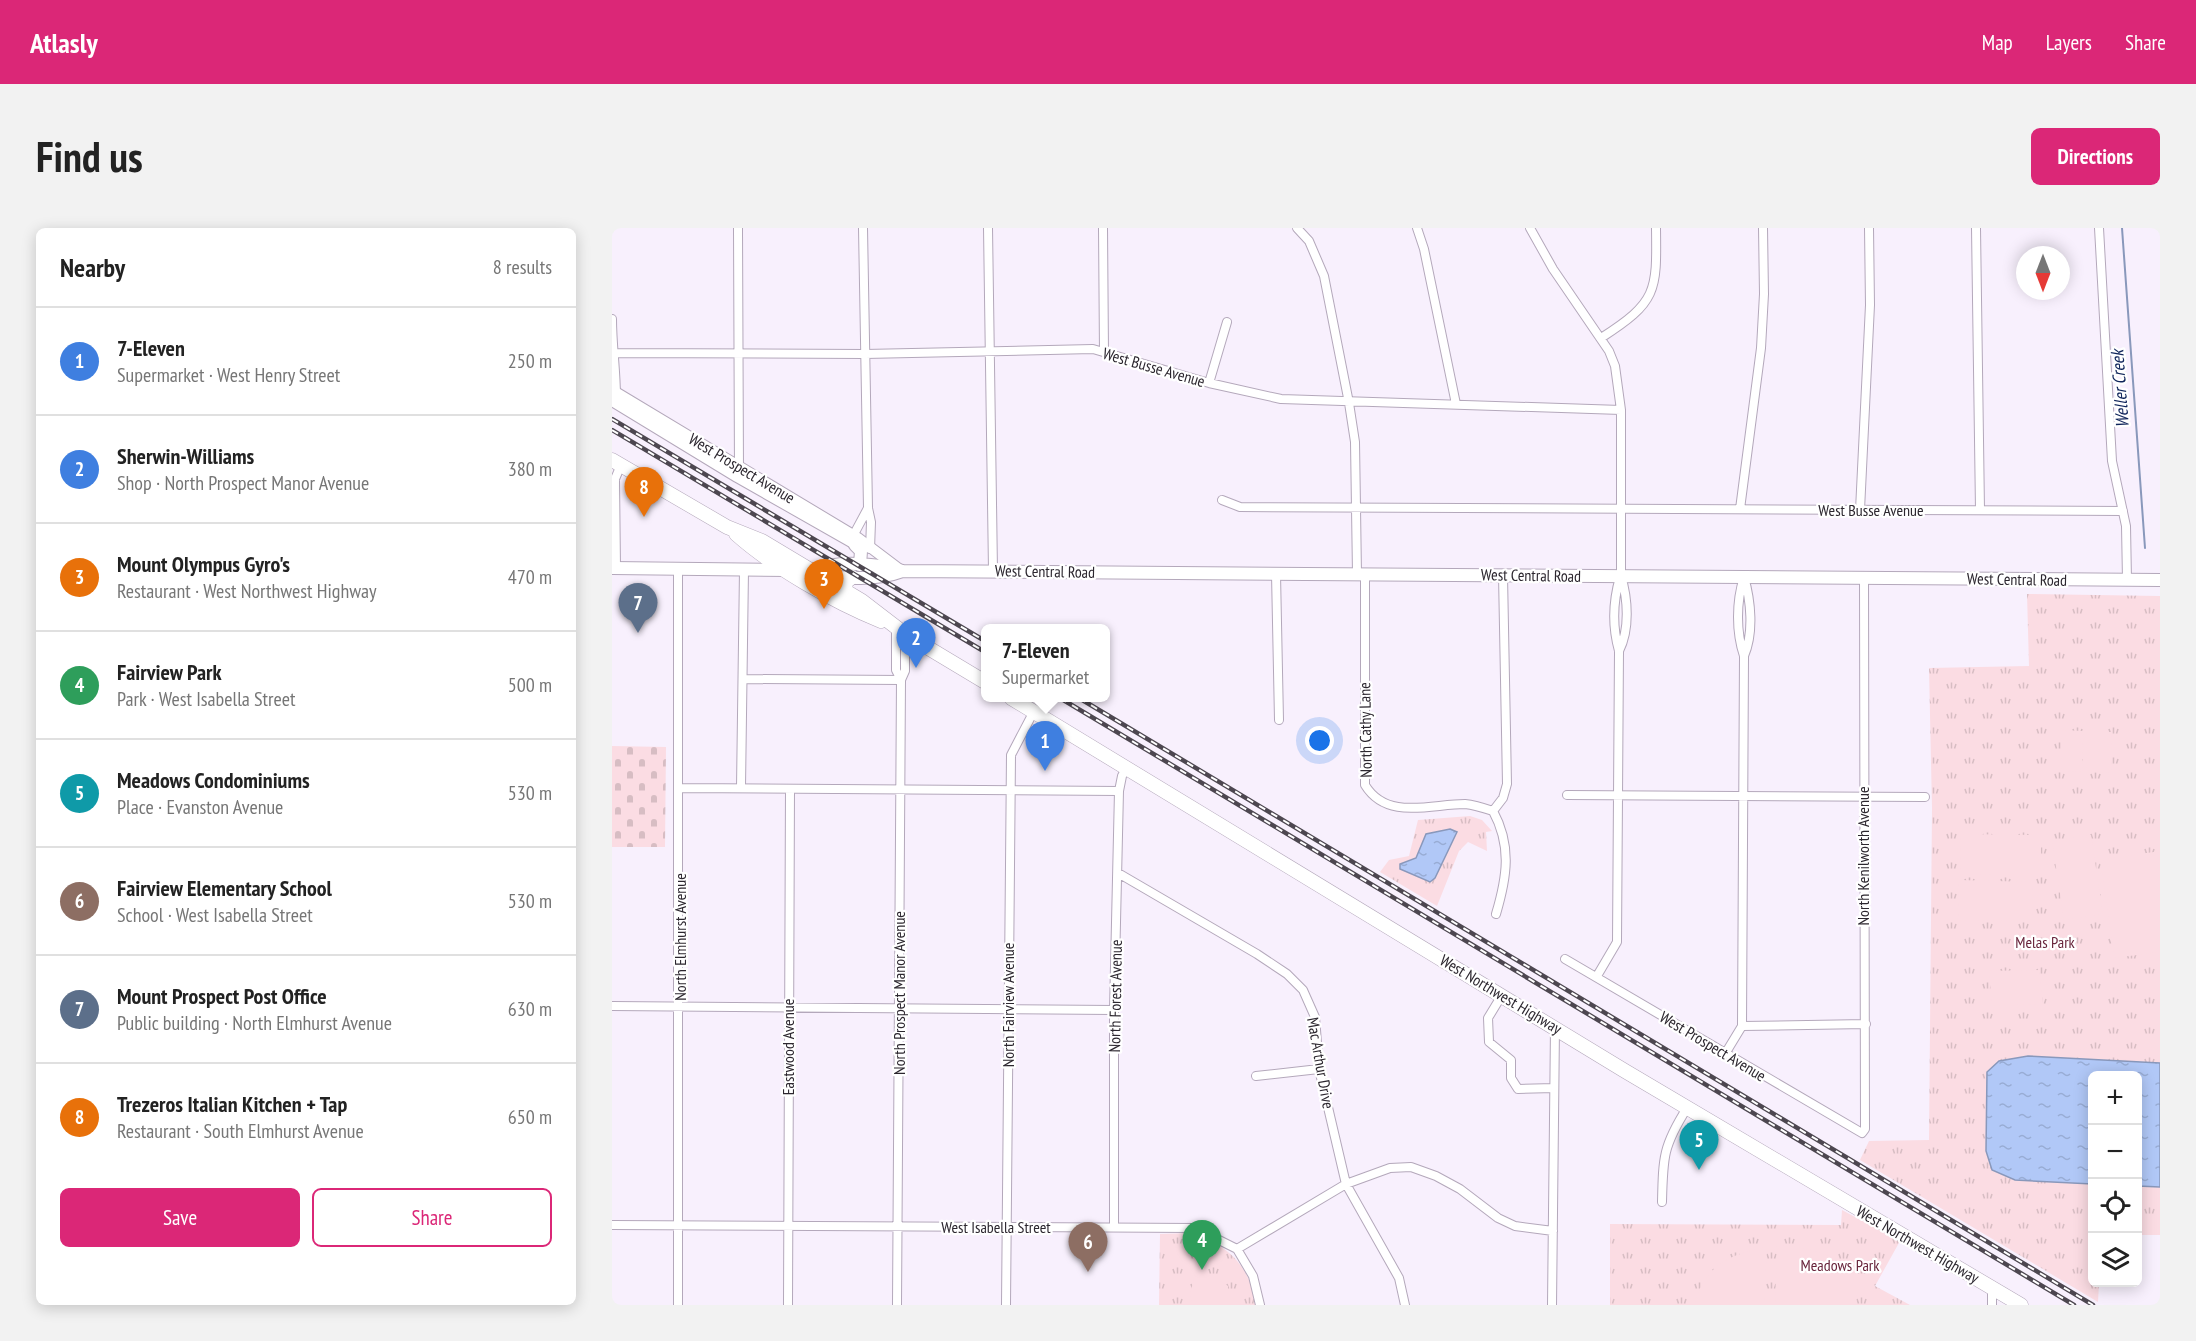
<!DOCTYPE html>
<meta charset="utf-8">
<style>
:root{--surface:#fff;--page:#f2f2f2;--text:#222;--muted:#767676;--line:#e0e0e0;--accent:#db2777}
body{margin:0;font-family:"PT Sans Narrow",sans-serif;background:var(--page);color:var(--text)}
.controls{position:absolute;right:18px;bottom:18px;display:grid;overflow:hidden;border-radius:9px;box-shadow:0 3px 15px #0003}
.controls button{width:54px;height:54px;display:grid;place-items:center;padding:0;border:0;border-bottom:2px solid var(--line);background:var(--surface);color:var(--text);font:30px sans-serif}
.compass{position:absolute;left:1404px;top:18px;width:54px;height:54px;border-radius:50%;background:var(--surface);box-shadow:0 3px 15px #0003;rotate:180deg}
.you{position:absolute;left:708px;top:513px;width:21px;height:21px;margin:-15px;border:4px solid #fff;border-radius:50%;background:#1a73e8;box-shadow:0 0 0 9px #1a73e833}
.badge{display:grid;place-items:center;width:39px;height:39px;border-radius:50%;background:var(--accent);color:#fff;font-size:20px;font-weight:700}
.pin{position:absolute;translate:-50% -50px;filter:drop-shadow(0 2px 3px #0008)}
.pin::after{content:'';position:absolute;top:32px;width:21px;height:18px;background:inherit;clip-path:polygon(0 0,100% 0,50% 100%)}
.popup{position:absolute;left:369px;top:396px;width:129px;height:78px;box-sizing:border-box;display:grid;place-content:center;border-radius:9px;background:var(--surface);filter:drop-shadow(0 2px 4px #0005);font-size:20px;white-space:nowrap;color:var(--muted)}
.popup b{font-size:22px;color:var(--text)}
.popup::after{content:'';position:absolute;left:50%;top:100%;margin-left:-12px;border:12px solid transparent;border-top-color:var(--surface)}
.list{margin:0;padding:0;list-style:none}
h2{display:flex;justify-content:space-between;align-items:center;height:78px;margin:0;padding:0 24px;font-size:26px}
h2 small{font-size:20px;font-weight:400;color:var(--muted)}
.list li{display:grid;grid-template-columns:39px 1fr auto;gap:18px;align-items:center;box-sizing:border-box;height:108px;padding:0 24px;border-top:2px solid var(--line)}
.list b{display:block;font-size:22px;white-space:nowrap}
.list p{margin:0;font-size:20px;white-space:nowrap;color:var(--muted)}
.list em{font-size:20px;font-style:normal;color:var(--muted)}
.actions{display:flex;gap:12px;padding:18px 24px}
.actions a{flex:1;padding:14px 0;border:2px solid var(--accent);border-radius:9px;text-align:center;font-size:21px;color:var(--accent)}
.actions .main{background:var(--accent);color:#fff}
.icon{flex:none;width:33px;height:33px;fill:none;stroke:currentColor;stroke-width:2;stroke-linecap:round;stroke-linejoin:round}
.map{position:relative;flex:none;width:1548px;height:1077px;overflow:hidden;border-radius:9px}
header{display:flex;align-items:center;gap:36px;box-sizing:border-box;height:84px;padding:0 30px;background:var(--accent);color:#fff}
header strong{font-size:28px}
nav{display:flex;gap:33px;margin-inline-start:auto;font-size:21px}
.intro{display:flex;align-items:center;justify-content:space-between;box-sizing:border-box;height:144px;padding:0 36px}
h1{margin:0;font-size:42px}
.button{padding:15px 27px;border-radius:9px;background:var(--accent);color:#fff;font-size:21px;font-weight:700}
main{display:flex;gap:36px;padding:0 36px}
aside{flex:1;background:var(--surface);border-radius:9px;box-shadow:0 3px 15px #0003}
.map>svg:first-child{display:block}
.grass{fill:url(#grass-tufts)}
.cemetery{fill:url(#cemetery-stones)}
.pitch{fill:#fbdce3}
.water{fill:url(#water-ripples);stroke:#8998bb;stroke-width:1.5}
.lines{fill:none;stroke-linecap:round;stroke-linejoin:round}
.stream{stroke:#8998bb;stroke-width:2}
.minor-casing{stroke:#b4a8bb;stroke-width:10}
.tertiary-casing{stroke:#b4a8bb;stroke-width:12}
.secondary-casing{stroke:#b4a8bb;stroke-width:14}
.primary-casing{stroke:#b4a8bb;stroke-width:15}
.minor{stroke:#fff;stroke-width:8}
.tertiary{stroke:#fff;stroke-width:10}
.secondary{stroke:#fff;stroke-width:12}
.primary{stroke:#fff;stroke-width:14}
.rail-casing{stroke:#4d4750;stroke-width:4.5}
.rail{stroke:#fff;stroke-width:2;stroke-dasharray:7;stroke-linecap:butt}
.labels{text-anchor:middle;stroke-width:4.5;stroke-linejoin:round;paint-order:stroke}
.street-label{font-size:16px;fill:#2c272f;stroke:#fff}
.park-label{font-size:16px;fill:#68243b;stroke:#fff}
.water-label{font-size:18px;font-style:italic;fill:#0f245a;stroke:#fff}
</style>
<header>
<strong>Atlasly</strong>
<nav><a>Map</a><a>Layers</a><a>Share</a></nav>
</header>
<div class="intro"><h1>Find us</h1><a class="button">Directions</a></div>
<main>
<aside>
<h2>Nearby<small>8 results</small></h2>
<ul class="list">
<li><span class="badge" style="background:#3f7fe0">1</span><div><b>7-Eleven</b><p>Supermarket · West Henry Street</p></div><em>250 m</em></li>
<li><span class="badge" style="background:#3f7fe0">2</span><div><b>Sherwin-Williams</b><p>Shop · North Prospect Manor Avenue</p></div><em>380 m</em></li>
<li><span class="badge" style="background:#e8710a">3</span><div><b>Mount Olympus Gyro's</b><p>Restaurant · West Northwest Highway</p></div><em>470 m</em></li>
<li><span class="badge" style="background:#2e9e5b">4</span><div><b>Fairview Park</b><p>Park · West Isabella Street</p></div><em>500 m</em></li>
<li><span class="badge" style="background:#0f9aa8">5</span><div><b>Meadows Condominiums</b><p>Place · Evanston Avenue</p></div><em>530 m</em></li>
<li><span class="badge" style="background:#8d6e63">6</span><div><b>Fairview Elementary School</b><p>School · West Isabella Street</p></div><em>530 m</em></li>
<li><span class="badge" style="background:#5c6f8a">7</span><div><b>Mount Prospect Post Office</b><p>Public building · North Elmhurst Avenue</p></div><em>630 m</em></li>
<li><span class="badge" style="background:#e8710a">8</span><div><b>Trezeros Italian Kitchen + Tap</b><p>Restaurant · South Elmhurst Avenue</p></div><em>650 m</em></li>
</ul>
<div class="actions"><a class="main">Save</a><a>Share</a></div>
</aside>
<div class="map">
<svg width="1548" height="1077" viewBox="0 0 1548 1077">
<defs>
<pattern id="grass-tufts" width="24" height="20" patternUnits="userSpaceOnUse" patternTransform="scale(1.5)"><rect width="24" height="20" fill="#fbdce3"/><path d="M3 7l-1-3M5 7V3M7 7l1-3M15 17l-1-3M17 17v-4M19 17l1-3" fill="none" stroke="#d7bdc3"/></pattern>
<pattern id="cemetery-stones" width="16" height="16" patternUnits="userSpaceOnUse" patternTransform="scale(1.5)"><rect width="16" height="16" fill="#fbdce3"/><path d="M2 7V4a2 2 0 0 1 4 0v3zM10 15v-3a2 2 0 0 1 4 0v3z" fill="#d7bdc3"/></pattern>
<pattern id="water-ripples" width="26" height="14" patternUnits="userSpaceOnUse" patternTransform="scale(1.5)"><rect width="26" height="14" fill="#b1c8f7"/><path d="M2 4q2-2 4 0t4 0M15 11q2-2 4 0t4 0" fill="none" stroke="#98acd4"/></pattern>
</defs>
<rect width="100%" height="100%" fill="#f8f0fd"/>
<path class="grass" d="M1415,366L1548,368V1007H1526V848H1480V1054L1487,1055L1486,1074L1248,932L1257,913L1317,912L1320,580L1317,440L1417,438Z
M858,588L870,592L880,603L874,604L875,623L856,614L847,623L825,678L768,644L777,632L797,628L806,592Z
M1230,982L1288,1013L1263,1058L1298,1077H998V996L1229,997Z
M578,1005C621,1019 633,1036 647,1077H547L548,1006Z"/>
<path class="cemetery" d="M0,518L54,519L53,619H0Z"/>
<path class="pitch" d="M1449,502L1471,503L1470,544L1449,543Z
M1477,504H1500L1499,545L1477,544Z
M1349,606L1429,607V647L1348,646Z
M1479,607L1491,686L1452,692L1440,613Z
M1548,623V724L1502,730L1488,632Z
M1347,652L1421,654L1420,693L1346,692Z
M1427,742L1431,776L1380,778L1377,743Z
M1165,1016C1191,1020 1226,1023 1240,1049C1244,1056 1244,1069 1245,1077H1163Z
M1155,1019L1152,1077H1082C1094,1036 1116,1027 1155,1019Z
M582,1052H607L616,1058V1077H580L578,1064Z"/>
<path class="water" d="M838,601L845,604L823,650L818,654L788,641V636L804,630L814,606Z
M1416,828L1548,835V959L1526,958V848H1480V956L1403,952L1380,942L1374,923L1375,844L1387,833Z"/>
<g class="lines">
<path class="stream" d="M1510,0L1533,320"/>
<g class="minor-casing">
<path id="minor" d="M126,0L127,243
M251,0L256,280L259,294L258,321
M376,0L381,343
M491,0L492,124
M685,0L697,13L712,48L737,175L743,214L745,346
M805,0L812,21L844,176
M918,0L941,41L997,123L1003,138L1009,182V348C1016,371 1018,401 1007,423
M1364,0L1368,282
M1487,0L1500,233L1514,298L1515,352
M0,91C0,118 4,142 4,169
M989,110C1045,74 1045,64 1044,0
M0,125L253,126L481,121L597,155L669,171L1009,182
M597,155L615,94
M610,272L628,279L1511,283
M1128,281L1149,120L1152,66L1151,0
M1248,282L1258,77L1257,0
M241,308L256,280
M4,340L3,251L9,237
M664,346L667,492
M753,346V557C775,593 819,576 853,576C863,577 872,580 881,583C900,618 895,649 884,686
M284,400V442L289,452L285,1077
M1132,428C1142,405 1139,373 1132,349
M131,451L289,452
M289,452L293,443V406
M129,559L132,342
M68,560L507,563
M955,567L1313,569
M881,583L891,570L895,556L891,347
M506,645L645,726L675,746L691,762L703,789L707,841L734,956L787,1050L793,1077
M953,731L1250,905L1253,901L1252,350
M985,748L1005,714L1007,423C1000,398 1001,373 1008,349
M890,767L876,790L877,814L899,832V850L906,861L942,860
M0,778L502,782
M1130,798L1254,796
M1113,826L1130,798L1132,428C1124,404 1124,374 1132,349
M644,848L707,841
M1050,974C1051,929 1051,918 1075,880
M0,997L583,1000L625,1021L734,956L778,940L799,939L824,948L848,961L886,990L903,998L941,1003
M502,999V782L507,563L510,548L515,539
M625,1021L641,1048L648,1077
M66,1077V341
M176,1077L178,561
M394,1077L399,527L422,483
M940,1077L943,799
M1380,1077V1060"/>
</g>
<g class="tertiary-casing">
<path id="tertiary" d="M0,162L246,310L287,341
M0,173L125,249L248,319"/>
</g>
<g class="secondary-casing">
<path id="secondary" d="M243,317L249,323L248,337
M0,340L177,342
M200,343C227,331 263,336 291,343L1548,352
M206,345C231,352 267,352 291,343"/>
</g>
<g class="primary-casing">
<path id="primary" d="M0,232L115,299L150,313L250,373L293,406L373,454
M124,306C161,339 222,374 269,393
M234,363L233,355L240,349
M399,470L1013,843L1409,1077"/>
</g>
<use href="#minor" class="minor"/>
<use href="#tertiary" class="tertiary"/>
<use href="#secondary" class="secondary"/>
<use href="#primary" class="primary"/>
<g class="rail-casing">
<path id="rail" d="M0,191L373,413
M0,202L373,424
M448,470L1462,1077
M467,470L1481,1077"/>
</g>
<use href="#rail" class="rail"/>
</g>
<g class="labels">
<g class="street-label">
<text transform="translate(542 139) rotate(16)" y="6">West Busse Avenue</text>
<text transform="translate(130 240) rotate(31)" y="6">West Prospect Avenue</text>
<text x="1259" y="288">West Busse Avenue</text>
<text transform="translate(433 343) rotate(1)" y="6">West Central Road</text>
<text transform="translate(919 347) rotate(1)" y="6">West Central Road</text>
<text transform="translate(1405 351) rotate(1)" y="6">West Central Road</text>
<text transform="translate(753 502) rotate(-91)" y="6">North Cathy Lane</text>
<text transform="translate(1251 628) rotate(-90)" y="6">North Kenilworth Avenue</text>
<text transform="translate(68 709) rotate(-90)" y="6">North Elmhurst Avenue</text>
<text transform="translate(287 765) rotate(-90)" y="6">North Prospect Manor Avenue</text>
<text transform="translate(889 766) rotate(31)" y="6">West Northwest Highway</text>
<text transform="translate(503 768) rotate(-89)" y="6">North Forest Avenue</text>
<text transform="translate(396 777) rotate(-90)" y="6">North Fairview Avenue</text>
<text transform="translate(1101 818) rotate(31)" y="6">West Prospect Avenue</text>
<text transform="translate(176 819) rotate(-90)" y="6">Eastwood Avenue</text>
<text transform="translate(709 835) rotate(80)" y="6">Mac Arthur Drive</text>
<text x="384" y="1005">West Isabella Street</text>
<text transform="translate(1306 1016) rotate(30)" y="6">West Northwest Highway</text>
</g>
<g class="park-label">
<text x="1433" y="720">Melas Park</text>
<text x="1228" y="1043">Meadows Park</text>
</g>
<g class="water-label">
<text transform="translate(1508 161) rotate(-94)" y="6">Weller Creek</text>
</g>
</g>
</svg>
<div class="controls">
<button>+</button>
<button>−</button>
<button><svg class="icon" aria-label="locate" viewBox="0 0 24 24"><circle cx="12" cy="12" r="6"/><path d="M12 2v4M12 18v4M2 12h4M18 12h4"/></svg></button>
<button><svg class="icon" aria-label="layers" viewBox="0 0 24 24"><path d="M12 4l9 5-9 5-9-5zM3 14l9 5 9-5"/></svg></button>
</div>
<svg class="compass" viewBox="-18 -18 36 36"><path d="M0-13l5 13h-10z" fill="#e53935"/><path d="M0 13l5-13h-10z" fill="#767676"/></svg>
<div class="you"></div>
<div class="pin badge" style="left:433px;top:543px;background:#3f7fe0">1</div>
<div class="popup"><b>7-Eleven</b>Supermarket</div>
<div class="pin badge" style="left:304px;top:440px;background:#3f7fe0">2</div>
<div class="pin badge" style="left:212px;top:381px;background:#e8710a">3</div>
<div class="pin badge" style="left:590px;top:1042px;background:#2e9e5b">4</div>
<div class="pin badge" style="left:1087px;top:942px;background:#0f9aa8">5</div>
<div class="pin badge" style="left:476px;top:1044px;background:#8d6e63">6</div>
<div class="pin badge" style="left:26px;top:405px;background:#5c6f8a">7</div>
<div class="pin badge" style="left:32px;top:289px;background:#e8710a">8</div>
</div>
</main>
